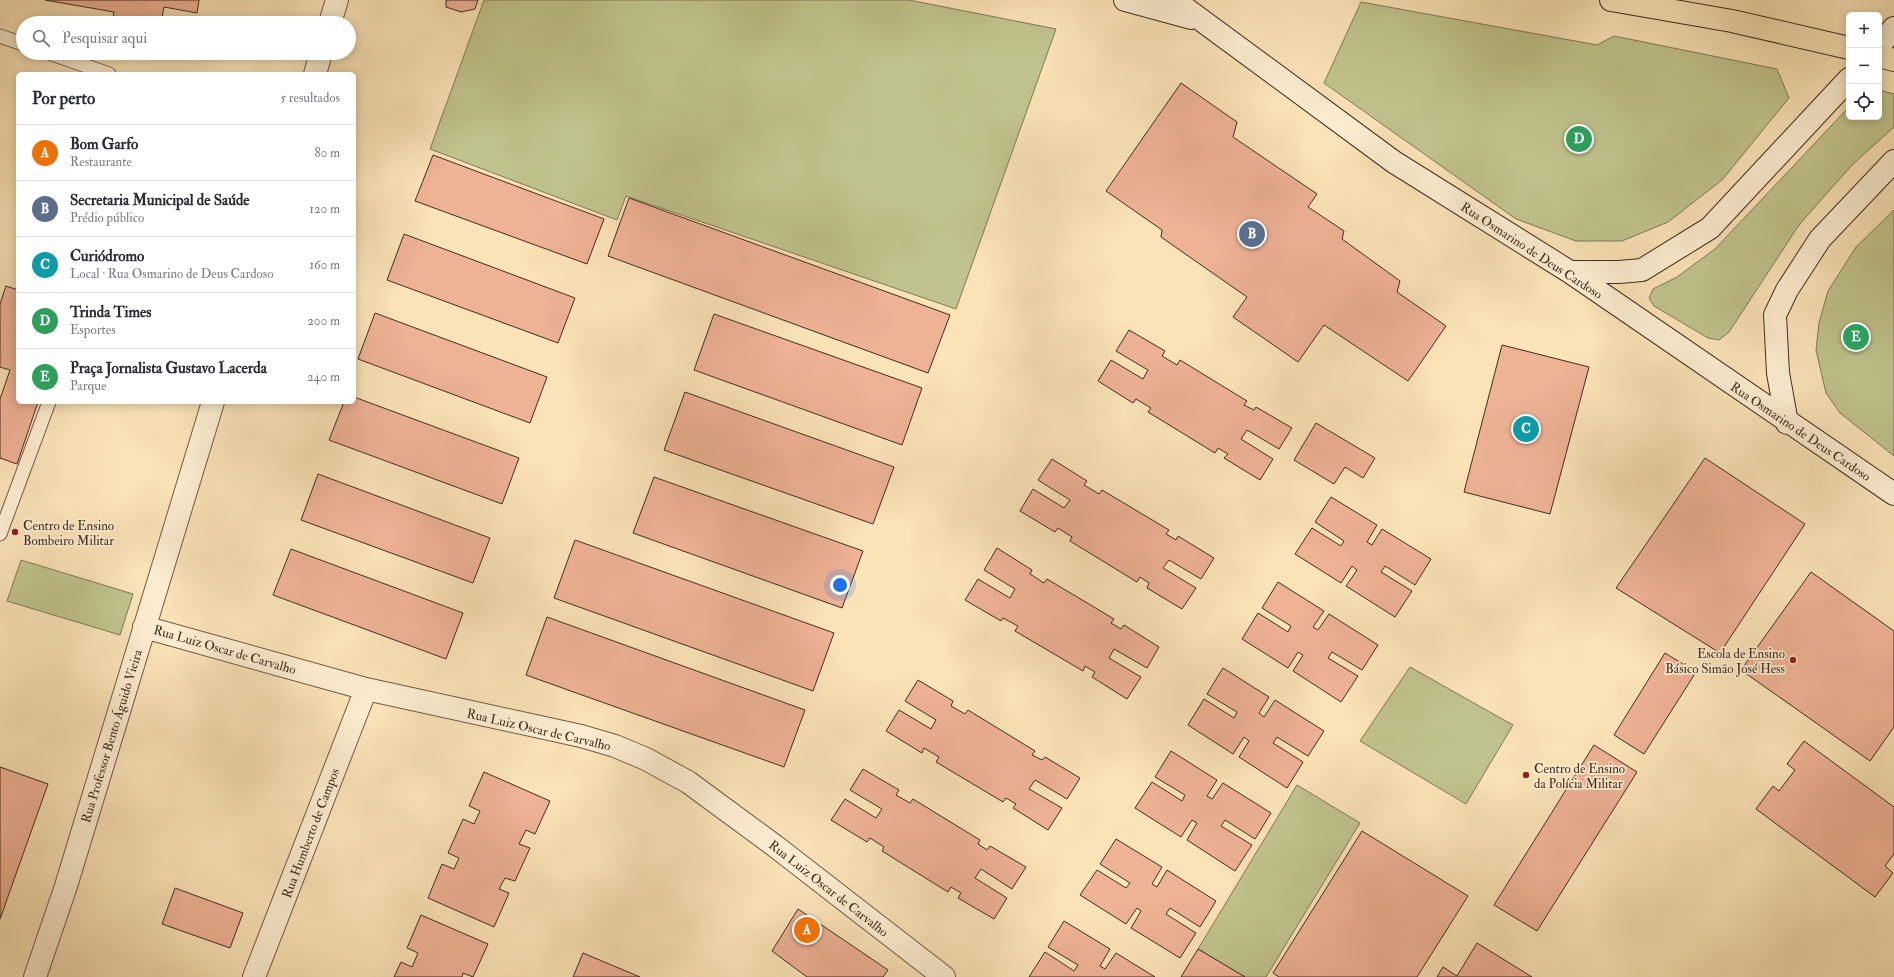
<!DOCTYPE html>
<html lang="pt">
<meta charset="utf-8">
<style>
:root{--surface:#fff;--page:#f7f7f7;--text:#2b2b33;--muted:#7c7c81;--line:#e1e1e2;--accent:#d93025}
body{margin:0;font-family:"IM FELL Double Pica",serif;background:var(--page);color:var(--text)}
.controls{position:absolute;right:12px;top:12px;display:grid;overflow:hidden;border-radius:6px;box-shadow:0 2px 10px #0003}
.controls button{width:36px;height:36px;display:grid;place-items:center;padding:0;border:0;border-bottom:1px solid var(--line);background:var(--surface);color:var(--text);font:20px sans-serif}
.you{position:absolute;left:840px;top:585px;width:14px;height:14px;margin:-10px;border:3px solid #fff;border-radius:50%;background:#1a73e8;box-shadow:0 0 0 6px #1a73e833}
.badge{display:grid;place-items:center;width:26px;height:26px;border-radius:50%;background:var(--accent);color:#fff;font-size:13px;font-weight:700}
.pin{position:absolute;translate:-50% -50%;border:2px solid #fff;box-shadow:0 1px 4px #0006}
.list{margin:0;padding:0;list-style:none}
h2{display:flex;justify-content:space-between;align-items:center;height:52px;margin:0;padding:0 16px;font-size:17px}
h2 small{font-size:13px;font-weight:400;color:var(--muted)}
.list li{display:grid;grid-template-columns:26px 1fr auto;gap:12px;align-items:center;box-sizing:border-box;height:56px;padding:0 16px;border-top:1px solid var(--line)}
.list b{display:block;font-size:15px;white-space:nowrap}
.list p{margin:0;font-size:13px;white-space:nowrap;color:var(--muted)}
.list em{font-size:13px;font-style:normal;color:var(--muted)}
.icon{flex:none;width:22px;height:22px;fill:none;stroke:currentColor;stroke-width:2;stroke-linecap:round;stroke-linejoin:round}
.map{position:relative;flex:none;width:1894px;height:977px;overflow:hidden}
.search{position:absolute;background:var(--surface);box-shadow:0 2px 10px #0003;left:16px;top:16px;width:340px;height:44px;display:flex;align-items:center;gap:10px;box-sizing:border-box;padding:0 14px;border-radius:22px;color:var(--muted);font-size:15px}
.panel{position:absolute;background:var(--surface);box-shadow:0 2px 10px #0003;left:16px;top:72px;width:340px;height:332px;border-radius:6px}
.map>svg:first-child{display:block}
.green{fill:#c0c38d;stroke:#817856}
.building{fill:#eeb295;stroke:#422d1e}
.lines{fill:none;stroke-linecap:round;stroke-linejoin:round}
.lane-casing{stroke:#705a44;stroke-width:15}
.street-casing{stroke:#705a44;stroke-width:24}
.secondary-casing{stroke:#422d1e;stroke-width:24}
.primary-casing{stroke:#422d1e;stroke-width:24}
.lane{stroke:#fcedd0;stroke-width:13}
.street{stroke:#fcedd0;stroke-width:22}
.secondary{stroke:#fcedd0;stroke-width:22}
.primary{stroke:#fae3b7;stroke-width:22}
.poi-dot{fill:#8f2418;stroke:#fcedd0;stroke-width:1.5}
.labels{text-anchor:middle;stroke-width:3.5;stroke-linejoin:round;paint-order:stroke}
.street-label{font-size:13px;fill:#422d1e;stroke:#fcedd0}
.poi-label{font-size:13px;fill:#422d1e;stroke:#fcedd0;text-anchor:start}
</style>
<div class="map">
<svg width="1894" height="977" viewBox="0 0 1894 977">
<rect width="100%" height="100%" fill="#fae3b7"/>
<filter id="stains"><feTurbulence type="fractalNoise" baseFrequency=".005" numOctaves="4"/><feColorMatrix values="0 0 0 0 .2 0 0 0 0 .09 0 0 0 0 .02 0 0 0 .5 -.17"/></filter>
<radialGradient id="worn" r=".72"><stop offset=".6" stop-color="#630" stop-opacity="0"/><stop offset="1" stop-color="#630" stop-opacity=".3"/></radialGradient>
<path class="green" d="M484,0H909L1056,29L956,309L626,196L617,220L430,149Z
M1361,2L1597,45L1614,36L1777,69L1789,98L1722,180L1668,222L1622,241H1576L1516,219L1324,83Z
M1879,90L1894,94V127L1852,165L1799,225L1729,332L1719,340L1708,338L1654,306L1649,298L1653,289L1677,277L1715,249L1849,107V117H1879Z
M1894,210V456L1840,413L1826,393L1816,350L1819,323L1828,291L1856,247Z
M21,560L133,594L120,635L7,601Z
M1410,667L1513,725L1466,804L1360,741Z
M1297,785L1360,823L1266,977H1245L1198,949Z"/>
<path class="building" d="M45,0H199L197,13L164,7L161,23H112L114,12Z
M446,0H478L475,9L461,12L446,7Z
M1181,83L1237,122L1233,137L1317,194L1308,207L1344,231L1342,239L1400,281L1397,292L1446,326L1408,381L1324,325L1298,362L1233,317L1247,297L1161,237L1162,230L1106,191Z
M433,155L604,219L587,264L415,201Z
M629,198L950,315L928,373L608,256Z
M404,234L575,298L558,343L387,280Z
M6,286L18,290V402H38L17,464L0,458V399L10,370L0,367V304Z
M375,313L547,377L530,423L358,359Z
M714,314L922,388L902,445L694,370Z
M1129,330L1165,351L1162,356L1177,365L1180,360L1247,401L1244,405L1254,410L1256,407L1292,428L1279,449L1247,430L1241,439L1273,459L1260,480L1224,458L1228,454L1218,448L1215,453L1148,412L1151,408L1136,399L1133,403L1098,381L1111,360L1143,379L1148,370L1116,351Z
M1502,345L1589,367L1550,514L1464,492Z
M685,392L894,467L873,524L664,450Z
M354,397L519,458L502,504L329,440L344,402H354Z
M1316,423L1375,458L1363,478L1345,467L1334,484L1294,460Z
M1705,458L1805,524L1720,653L1616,588Z
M1052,459L1087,481L1084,485L1099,494L1102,490L1169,530L1166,534L1176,540L1178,536L1214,558L1201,579L1169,560L1163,568L1196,588L1182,609L1147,588L1149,583L1140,577L1137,582L1070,541L1072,537L1058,528L1055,532L1020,511L1033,489L1064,508L1070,500L1038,480Z
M318,474L490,538L473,583L301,520Z
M654,477L863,551L842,608L633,533Z
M1331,497L1377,525L1367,542L1372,545L1382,529L1431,559L1415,585L1385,566L1381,572L1412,591L1395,617L1346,586L1357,570L1352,566L1341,583L1295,554L1312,528L1341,546L1344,541L1315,522Z
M575,540L834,633L813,691L554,598Z
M997,548L1032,570L1030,574L1044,583L1047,579L1114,619L1111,623L1121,629L1124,625L1159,647L1147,668L1114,649L1109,658L1141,677L1127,699L1092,677L1095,672L1085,666L1083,671L1015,631L1018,626L1003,618L1001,621L965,600L978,579L1010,598L1015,589L984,570Z
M291,549L463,613L446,659L273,595Z
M1811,572L1894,631V727L1870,761L1741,670Z
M1278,582L1324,611L1313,627L1318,630L1329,614L1378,645L1362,670L1332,652L1328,658L1358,676L1341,702L1293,671L1303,655L1298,652L1288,668L1242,639L1258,613L1288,632L1291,626L1262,608Z
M547,617L805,710L784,767L526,675Z
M1665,653L1696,672L1644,754L1614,735Z
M1223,668L1269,697L1259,713L1264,717L1275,700L1324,731L1308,756L1277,737L1273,743L1303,762L1287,788L1239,757L1249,741L1244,737L1233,754L1188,725L1204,699L1234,718L1237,712L1207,694Z
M918,680L953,701L951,706L965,714L968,710L1035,751L1032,755L1042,760L1045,757L1080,778L1067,799L1035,780L1029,789L1062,808L1048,830L1013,808L1016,804L1006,798L1003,802L936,762L939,757L924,748L922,753L886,731L899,710L931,729L936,720L905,701Z
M1804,741L1894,807V854L1885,866L1893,873L1875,897L1756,809L1773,786L1779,791L1795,770L1787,764Z
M1594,745L1637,772L1537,931L1494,905Z
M1171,751L1217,780L1207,796L1212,799L1223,783L1271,813L1255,839L1225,820L1221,826L1252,845L1235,871L1187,840L1197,823L1192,820L1181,837L1135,808L1152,782L1182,801L1185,795L1155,777Z
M0,767L48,784L0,919Z
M863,769L899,790L896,795L910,803L913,799L980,840L978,844L987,850L990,846L1026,867L1012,889L981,869L975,878L1007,898L994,919L958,898L961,893L951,887L948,892L882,851L884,847L870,838L867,842L831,820L845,799L876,818L882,809L850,790Z
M484,772L550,801L535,834L526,830L519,844L530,848L515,881L505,878L499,889L509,893L494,927L428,898L442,864L454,869L459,858L448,853L463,819L474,824L480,811L469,806Z
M1362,831L1468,896L1417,977H1279L1273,973Z
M1116,839L1162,867L1152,884L1157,887L1167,870L1216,901L1200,927L1170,908L1166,914L1196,933L1180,958L1131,928L1141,911L1137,908L1126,924L1080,895L1097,870L1126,888L1130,883L1100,864Z
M175,888L243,913L230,948L162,924Z
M798,909L888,970L883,977H807L772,951Z
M421,915L488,944L473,977L463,973L462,977H394L401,962L412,967L418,953L407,948Z
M1064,921L1110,949L1100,966L1105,969L1116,953L1155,977H1029L1045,952L1074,971L1078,965L1048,947Z
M1477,943L1532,977H1437L1443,967L1457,976Z
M1198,949L1245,977H1181Z
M583,953L640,977H573Z"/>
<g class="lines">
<g class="lane-casing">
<path id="lane" d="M0,36L23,44
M49,53L109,74
M0,534L49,402"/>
</g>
<g class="street-casing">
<path id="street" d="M330,23L337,0
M315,74L321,53
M144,627L366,689L581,736L615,746L646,759L688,782L775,846L944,977
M35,977L66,886L213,402
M254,977L366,689"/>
</g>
<g class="secondary-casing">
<path id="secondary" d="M1125,0L1191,18
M1174,0L1394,162L1570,272L1894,494
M1879,46L1894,28
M1570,272H1619L1642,270L1710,228L1849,79
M1787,423L1778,373L1775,315L1787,290L1820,239L1894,161"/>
</g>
<g class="primary-casing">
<path id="primary" d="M1611,0L1732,21L1849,48
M1879,56L1894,60"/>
</g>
<use href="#lane" class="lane"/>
<use href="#street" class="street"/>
<use href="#secondary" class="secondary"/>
<use href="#primary" class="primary"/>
</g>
<g class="poi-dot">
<circle cx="15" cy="532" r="4"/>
<circle cx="1793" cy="660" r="4"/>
<circle cx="1526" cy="775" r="4"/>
</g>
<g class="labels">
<g class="street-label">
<text transform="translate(1532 250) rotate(33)" y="5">Rua Osmarino de Deus Cardoso</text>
<text transform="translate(1801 431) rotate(34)" y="5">Rua Osmarino de Deus Cardoso</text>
<text transform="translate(225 649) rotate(16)" y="5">Rua Luiz Oscar de Carvalho</text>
<text transform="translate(539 729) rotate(13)" y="5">Rua Luiz Oscar de Carvalho</text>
<text transform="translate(111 736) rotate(-73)" y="5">Rua Professor Bento Águido Vieira</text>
<text transform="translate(310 833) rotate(-69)" y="5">Rua Humberto de Campos</text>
<text transform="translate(829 888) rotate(38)" y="5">Rua Luiz Oscar de Carvalho</text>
</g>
<g class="poi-label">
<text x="23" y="530">Centro de Ensino<tspan x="23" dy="15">Bombeiro Militar</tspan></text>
<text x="1785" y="658" text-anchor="end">Escola de Ensino<tspan x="1785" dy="15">Básico Simão José Hess</tspan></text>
<text x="1534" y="773">Centro de Ensino<tspan x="1534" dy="15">da Polícia Militar</tspan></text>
</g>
</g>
<rect width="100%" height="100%" filter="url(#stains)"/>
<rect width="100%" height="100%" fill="url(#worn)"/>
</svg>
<div class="controls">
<button>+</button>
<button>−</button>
<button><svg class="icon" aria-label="locate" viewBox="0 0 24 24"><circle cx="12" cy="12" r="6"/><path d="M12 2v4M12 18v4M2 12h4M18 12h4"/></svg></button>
</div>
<div class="you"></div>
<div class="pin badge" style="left:807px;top:930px;background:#e8710a">A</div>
<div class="pin badge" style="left:1252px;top:234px;background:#5c6f8a">B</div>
<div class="pin badge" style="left:1526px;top:429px;background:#0f9aa8">C</div>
<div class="pin badge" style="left:1579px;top:139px;background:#2e9e5b">D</div>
<div class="pin badge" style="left:1856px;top:337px;background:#2e9e5b">E</div>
<div class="search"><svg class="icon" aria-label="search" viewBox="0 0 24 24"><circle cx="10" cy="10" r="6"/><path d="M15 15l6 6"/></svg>Pesquisar aqui</div>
<section class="panel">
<h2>Por perto<small>5 resultados</small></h2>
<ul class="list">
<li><span class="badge" style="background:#e8710a">A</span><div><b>Bom Garfo</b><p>Restaurante</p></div><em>80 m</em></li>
<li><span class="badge" style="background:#5c6f8a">B</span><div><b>Secretaria Municipal de Saúde</b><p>Prédio público</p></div><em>120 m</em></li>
<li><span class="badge" style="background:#0f9aa8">C</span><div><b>Curiódromo</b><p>Local · Rua Osmarino de Deus Cardoso</p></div><em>160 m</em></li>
<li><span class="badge" style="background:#2e9e5b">D</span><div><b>Trinda Times</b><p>Esportes</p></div><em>200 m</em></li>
<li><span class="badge" style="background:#2e9e5b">E</span><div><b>Praça Jornalista Gustavo Lacerda</b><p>Parque</p></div><em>240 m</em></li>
</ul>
</section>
</div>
